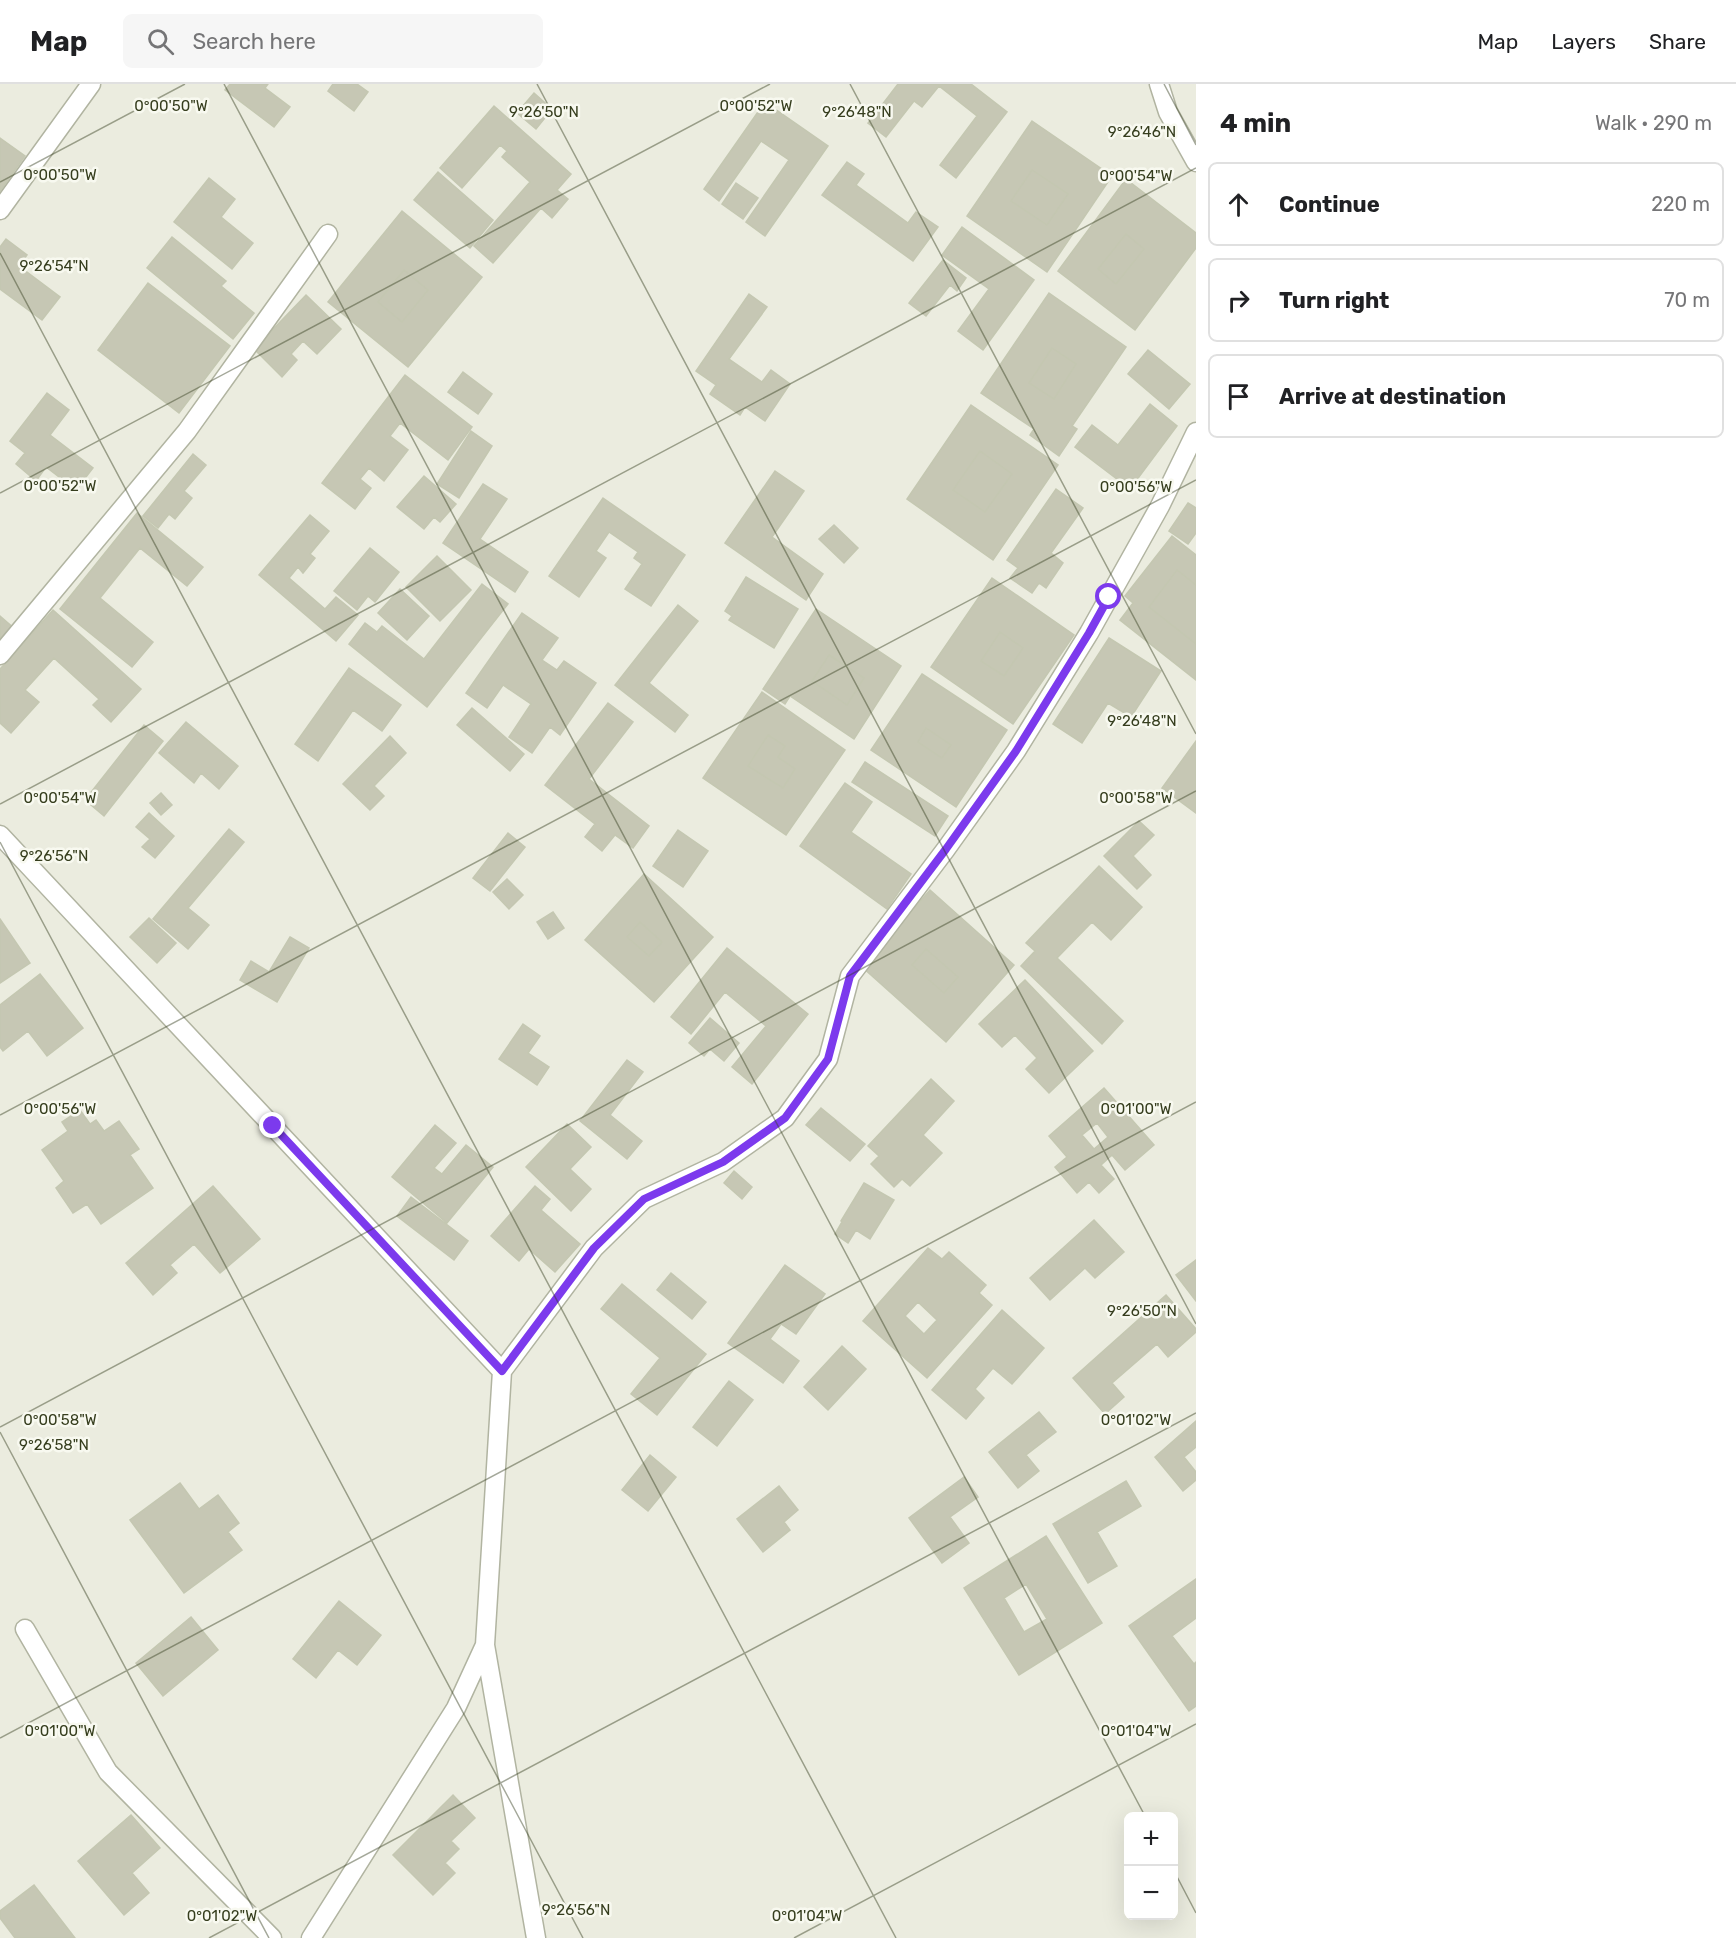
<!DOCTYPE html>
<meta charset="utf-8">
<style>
:root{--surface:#fff;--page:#f6f6f6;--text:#202124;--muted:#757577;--line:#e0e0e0}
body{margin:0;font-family:Rubik,sans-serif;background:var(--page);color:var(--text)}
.controls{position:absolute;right:18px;bottom:18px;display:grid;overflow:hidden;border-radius:9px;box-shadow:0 6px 24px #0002}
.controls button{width:54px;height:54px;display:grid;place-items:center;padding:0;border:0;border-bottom:2px solid var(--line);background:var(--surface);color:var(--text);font:30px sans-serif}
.stop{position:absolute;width:18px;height:18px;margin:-14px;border:4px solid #7c3aed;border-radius:50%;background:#fff}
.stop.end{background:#7c3aed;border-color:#fff;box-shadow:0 2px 6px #0008}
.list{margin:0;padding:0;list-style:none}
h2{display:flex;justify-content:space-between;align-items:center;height:78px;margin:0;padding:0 24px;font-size:26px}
h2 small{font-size:20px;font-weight:400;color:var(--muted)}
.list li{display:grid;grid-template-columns:39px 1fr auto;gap:18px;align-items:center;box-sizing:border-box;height:84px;margin:0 12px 12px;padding:0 12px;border:2px solid var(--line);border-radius:9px}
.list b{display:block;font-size:22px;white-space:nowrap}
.list em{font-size:20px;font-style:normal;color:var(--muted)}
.icon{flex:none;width:33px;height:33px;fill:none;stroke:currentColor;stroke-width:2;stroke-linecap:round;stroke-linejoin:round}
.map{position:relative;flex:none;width:1196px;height:1854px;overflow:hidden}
header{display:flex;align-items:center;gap:36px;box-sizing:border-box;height:84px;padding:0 30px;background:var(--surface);border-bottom:2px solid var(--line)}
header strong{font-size:28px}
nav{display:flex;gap:33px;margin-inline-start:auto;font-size:21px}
.search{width:420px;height:54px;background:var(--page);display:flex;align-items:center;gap:15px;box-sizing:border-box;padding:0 21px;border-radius:9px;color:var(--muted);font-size:22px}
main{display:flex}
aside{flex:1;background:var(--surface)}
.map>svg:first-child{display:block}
.building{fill:#c6c7b4;stroke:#c4c7b1;stroke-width:1.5;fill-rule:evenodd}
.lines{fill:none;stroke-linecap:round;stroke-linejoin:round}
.street-casing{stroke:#b1b4a1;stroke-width:21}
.street{stroke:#fff;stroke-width:18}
.route{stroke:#7c3aed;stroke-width:8}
.ticks{fill:none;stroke:#363e1e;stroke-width:1.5;stroke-opacity:0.45}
.ticks-label{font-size:15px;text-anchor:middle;fill:#363e1e;stroke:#f8f9f0;stroke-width:5;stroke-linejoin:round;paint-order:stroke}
</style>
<header>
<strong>Map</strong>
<div class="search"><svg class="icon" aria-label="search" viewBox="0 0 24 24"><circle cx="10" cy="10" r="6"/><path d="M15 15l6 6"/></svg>Search here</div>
<nav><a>Map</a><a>Layers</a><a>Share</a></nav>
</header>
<main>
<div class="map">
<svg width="1196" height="1854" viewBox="0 0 1196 1854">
<rect width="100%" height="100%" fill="#ebecdf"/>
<path class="building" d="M230,0H268L265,4L290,23L274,43L225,6Z
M333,0H357L368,8L354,27L328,7Z
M898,0H971L1007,28L956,94L940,81L977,32L939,2L922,23L914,17L886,53L868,39Z
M534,9L552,25L536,45L517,29Z
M765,18L828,62L765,152L746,138L789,76L761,57L719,117L704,105Z
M494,22L571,90L557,106L568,115L552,134L541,124L493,179L474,162L530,98L502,73L507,67L500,61L462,104L440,84Z
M1032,37L1112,92L1047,188L967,132ZM1032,86L1068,110L1047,141L1011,117Z
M0,54L25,72L0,107Z
M847,78L864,90L856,101L908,139L916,128L938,143L913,177L822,111Z
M1032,86L1068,110L1047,141L1011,117Z
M438,88L493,136L470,164L414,116Z
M209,94L235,115L221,133L253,159L232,185L174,138Z
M1126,95L1196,149V164L1135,246L1058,187ZM1126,150L1144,165L1116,200L1098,185Z
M736,99L758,114L743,135L722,120Z
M402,127L482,193L408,283L328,218ZM404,186L428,206L402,238L378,218Z
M962,143L1034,196L983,266L958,247L989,205L942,171Z
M1126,150L1144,165L1116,200L1098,185Z
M172,153L226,197L221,202L254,229L233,255L147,184Z
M6,155L27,171L19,182L60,213L42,236L0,205V163Z
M943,176L966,194L957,207L950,201L926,232L909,219Z
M404,186L428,206L402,238L378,218Z
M148,199L230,262L179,329L98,266Z
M1049,209L1126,263L1072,342L1077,345L1059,372L1030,351L1034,345L981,309ZM1052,264L1076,280L1054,315L1029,299Z
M749,210L767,223L729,275L762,298L771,286L790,300L765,337L745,323L740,331L710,310L716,301L696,287Z
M306,211L341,245L317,270L303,257L291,270L297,276L282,293L254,265Z
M1052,264L1076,280L1054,315L1029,299Z
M1148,266L1190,300L1169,325L1128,290Z
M463,288L492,310L478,330L448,308Z
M405,291L472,343L448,376L400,339L390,352L408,366L384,397L369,384L360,395L371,404L355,425L322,399Z
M47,309L69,326L50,351L93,384L76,406L46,383L36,397L16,380L25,369L10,357Z
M1150,320L1177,342L1130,405L1075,363L1092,341L1118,361Z
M971,321L1058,381L993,476L907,415ZM980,367L1012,390L985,428L953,406Z
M471,347L492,362L459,414L437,400Z
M980,367L1012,390L985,428L953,406Z
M193,370L206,381L184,407L192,414L175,435L169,430L158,444L143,432Z
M775,387L804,407L772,453L823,490L806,516L725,459Z
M424,392L456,420L440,438L434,433L424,445L397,423Z
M483,400L507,415L480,455L528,488L515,508L443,459Z
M1056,405L1083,424L1051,469L1063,479L1046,504L1039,499L1032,509L1010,494L1018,484L1007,476Z
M603,414L685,471L651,522L625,505L642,480L634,474L638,468L609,448L596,467L606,474L579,513L549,492Z
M1188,419L1196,424V449L1188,460L1169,447Z
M137,429L203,483L187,502L140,464L100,514L153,558L132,583L60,525Z
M310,431L329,447L310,470L315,474L303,489L298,483L289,494L325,525L336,513L358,531L336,557L259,491Z
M834,441L858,464L844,479L819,455Z
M1172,452L1196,471V501L1177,486L1149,523L1196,560V596L1120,536L1133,519L1125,512Z
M370,464L399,488L375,518L368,512L357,526L334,507Z
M437,472L471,506L440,537L406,503Z
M1177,486L1196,501V560L1149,523Z
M746,493L798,525L774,564L729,536L732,532L725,527Z
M992,494L1074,551L1013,640L931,583ZM1000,548L1023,564L1004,592L981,577Z
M482,500L508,520L427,623L349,560L365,539L377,548L382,542L424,575Z
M400,505L429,532L407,556L378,529Z
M678,521L698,537L649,599L688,631L675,648L615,601Z
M816,525L901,582L854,655L790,612L785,620L763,605ZM829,571L864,594L847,621L812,597Z
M53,526L141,605L111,638L93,621L99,615L54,574L25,606L39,618L11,649L0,639V585Z
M522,529L558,554L542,576L557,586L564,577L596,599L560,651L550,643L532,669L509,653L531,620L503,601L487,624L466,609Z
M0,532L15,545L0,562Z
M1000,548L1023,564L1004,592L981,577Z
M1109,554L1161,587L1131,633L1108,619L1082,659L1053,640Z
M829,571L864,594L847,621L812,597Z
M349,584L401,621L382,647L353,626L318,677L295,660Z
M922,590L1007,646L956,723L871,666ZM926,644L951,661L942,674L918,658Z
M762,608L845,666L786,751L703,694ZM768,651L785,662L778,673L795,685L783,704L748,682Z
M608,619L633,638L589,695L649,742L633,764L615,751L602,767L585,753L595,740L545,701Z
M472,624L524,670L510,687L457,641Z
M186,638L238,682L219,705L201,689L194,699L159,669Z
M144,641L163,657L104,732L85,716Z
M926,644L951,661L942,674L918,658Z
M768,651L785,662L778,673L795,685L783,704L748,682Z
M390,652L406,669L374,702L384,712L370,726L343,700Z
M1196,657V729L1162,704Z
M865,678L948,732L935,752L852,698Z
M845,699L872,718L851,748L911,790L887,825L800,762Z
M161,709L172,721L161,731L150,719Z
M149,729L174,752L155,774L142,763L150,755L136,743Z
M1139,737L1154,751L1133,772L1151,791L1137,805L1104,772Z
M229,745L244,758L188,824L209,841L188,865L153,835Z
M678,746L708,767L683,803L653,782Z
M508,749L525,763L490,807L473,794Z
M1099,782L1142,823L1111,856L1092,838L1057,874L1123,937L1102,960L1021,882L1035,867L1026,859Z
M644,790L713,853L654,918L585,856ZM640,838L662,858L649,872L627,853Z
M507,795L523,811L509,825L493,808Z
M930,806L1014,881L946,958L862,883ZM926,865L958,893L944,909L912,881Z
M553,828L564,844L548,855L537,838Z
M149,834L176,859L157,879L130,853Z
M0,835L30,879L0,899Z
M640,838L662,858L649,872L627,853Z
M290,853L309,864L277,918L240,896L251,877L269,888Z
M727,864L808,930L752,1000L732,983L766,942L725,908L691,950L671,933Z
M926,865L958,893L944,909L912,881Z
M40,890L83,944L47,972L28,947L3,967L0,963V921Z
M1025,896L1093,967L1049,1009L1026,985L1037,974L1015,951L1002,963L979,940Z
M710,934L739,959L724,977L710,965L704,972L689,959Z
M523,940L540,952L528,969L549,983L537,1001L499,975Z
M627,976L643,988L610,1031L642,1057L627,1075L580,1037Z
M931,995L954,1017L923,1051L942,1069L910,1102L902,1095L894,1103L871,1080L879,1072L868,1062Z
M1104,1004L1154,1061L1125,1086L1112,1071L1101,1081L1114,1095L1099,1109L1089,1098L1077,1109L1055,1083L1067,1073L1049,1052ZM1097,1039L1108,1053L1094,1065L1082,1051Z
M821,1024L865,1060L850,1077L806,1041Z
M80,1026L90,1040L96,1036L104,1047L119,1037L139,1065L130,1071L153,1104L101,1140L87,1120L73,1129L56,1104L64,1097L42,1066L68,1047L62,1038Z
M567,1040L591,1063L570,1085L591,1105L571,1127L526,1083Z
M435,1041L456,1059L434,1084L442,1090L466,1061L493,1083L447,1139L392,1093Z
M734,1087L752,1103L742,1115L724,1099Z
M864,1099L894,1116L870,1155L856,1146L848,1159L835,1150L842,1138L841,1137Z
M213,1102L260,1155L220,1189L194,1160L170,1181L177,1189L153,1211L126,1179Z
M535,1102L550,1115L541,1126L580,1160L555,1188L529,1165L519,1177L491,1152Z
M411,1113L468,1157L454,1176L397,1132Z
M1094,1136L1124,1168L1095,1194L1085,1184L1050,1216L1030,1194Z
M928,1164L942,1175L949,1168L986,1201L979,1209L992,1221L927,1294L863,1237ZM918,1218L937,1236L924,1250L905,1232Z
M1196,1176V1217L1176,1191Z
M785,1181L825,1210L796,1250L781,1240L770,1255L799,1277L783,1299L728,1259Z
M671,1189L706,1218L692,1235L657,1206Z
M622,1200L706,1270L657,1331L631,1310L660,1274L601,1225Z
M1166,1211L1196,1245V1248L1168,1273L1157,1260L1112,1299L1124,1313L1105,1330L1073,1294Z
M1002,1226L1044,1264L1012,1300L993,1284L975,1305L984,1314L966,1335L932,1306Z
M842,1262L866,1285L828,1326L804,1303Z
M729,1297L753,1316L717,1362L693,1343Z
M1039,1328L1056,1348L1026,1371L1039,1387L1018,1404L989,1368Z
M1196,1337V1363L1184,1373L1196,1388V1396L1183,1407L1155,1373Z
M650,1371L676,1393L648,1427L622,1406Z
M964,1393L978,1413L950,1433L969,1459L942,1479L909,1434Z
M1126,1397L1141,1422L1097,1448L1117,1482L1088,1499L1053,1440Z
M180,1399L199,1425L218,1411L239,1439L228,1448L242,1466L184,1509L130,1436Z
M779,1402L798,1426L784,1438L790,1446L763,1468L737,1435Z
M1046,1452L1102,1539L1019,1591L964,1504ZM1026,1500L1047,1535L1024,1548L1004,1514Z
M1196,1495V1534L1172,1552L1194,1580L1196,1578V1622L1189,1627L1129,1542Z
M339,1517L381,1551L357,1581L338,1566L316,1594L293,1575Z
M191,1533L218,1566L163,1612L136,1579Z
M453,1711L475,1734L451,1757L459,1765L445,1779L455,1789L433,1811L393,1771Z
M131,1731L160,1764L132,1789L149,1809L124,1831L78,1777Z
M34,1801L75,1854H15L0,1834V1827Z"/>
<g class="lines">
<g class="street-casing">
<path id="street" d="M1159,0L1168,28L1196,78
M0,126L91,0
M0,571L187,347L328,150
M0,751L502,1287L485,1561L456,1624L311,1854
M502,1287L594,1164L644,1115L723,1078L785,1034L828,975L850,892L946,765L1016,667L1089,549L1160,422L1196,348
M25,1545L108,1688L272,1854
M485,1561L536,1854"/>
</g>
<use href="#street" class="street"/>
</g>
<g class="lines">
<path class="route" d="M273,1042L502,1287L594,1164L644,1115L723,1078L785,1034L828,975L850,892L946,765L1016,667L1089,549L1109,513"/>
</g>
<path class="ticks" d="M224,0L1145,1732M537,0L1196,1240M850,0L1196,650M1164,0L1196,61M0,98L185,0M0,169L896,1854M0,409L770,0M0,720L1196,84M0,758L583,1854M0,1031L1196,396M0,1343L1196,707M0,1348L269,1854M0,1654L1196,1018M1174,1787L1196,1829M209,1854L1196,1329M794,1854L1196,1640"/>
<g class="ticks-label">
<text x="171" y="27">0°00'50"W</text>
<text x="756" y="27">0°00'52"W</text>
<text x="544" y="33">9°26'50"N</text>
<text x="857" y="33">9°26'48"N</text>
<text x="1142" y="53">9°26'46"N</text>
<text x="60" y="96">0°00'50"W</text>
<text x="1136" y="97">0°00'54"W</text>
<text x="54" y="187">9°26'54"N</text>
<text x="60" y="407">0°00'52"W</text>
<text x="1136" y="408">0°00'56"W</text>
<text x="1142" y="642">9°26'48"N</text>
<text x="60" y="719">0°00'54"W</text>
<text x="1136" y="719">0°00'58"W</text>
<text x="54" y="777">9°26'56"N</text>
<text x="60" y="1030">0°00'56"W</text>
<text x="1136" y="1030">0°01'00"W</text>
<text x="1142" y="1232">9°26'50"N</text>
<text x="60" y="1341">0°00'58"W</text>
<text x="1136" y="1341">0°01'02"W</text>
<text x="54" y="1366">9°26'58"N</text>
<text x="60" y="1652">0°01'00"W</text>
<text x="1136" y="1652">0°01'04"W</text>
<text x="576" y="1831">9°26'56"N</text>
<text x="222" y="1837">0°01'02"W</text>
<text x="807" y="1837">0°01'04"W</text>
</g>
</svg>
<div class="controls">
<button>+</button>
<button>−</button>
</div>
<div class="stop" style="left:1109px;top:513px"></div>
<div class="stop end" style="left:273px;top:1042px"></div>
</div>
<aside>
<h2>4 min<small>Walk · 290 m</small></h2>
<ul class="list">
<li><svg class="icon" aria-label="ahead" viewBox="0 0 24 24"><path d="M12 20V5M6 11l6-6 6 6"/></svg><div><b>Continue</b></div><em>220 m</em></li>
<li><svg class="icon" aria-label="right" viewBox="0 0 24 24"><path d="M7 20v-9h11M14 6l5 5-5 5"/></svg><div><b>Turn right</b></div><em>70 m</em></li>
<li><svg class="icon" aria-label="arrive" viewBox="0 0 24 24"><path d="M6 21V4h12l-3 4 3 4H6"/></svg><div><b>Arrive at destination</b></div></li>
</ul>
</aside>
</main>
